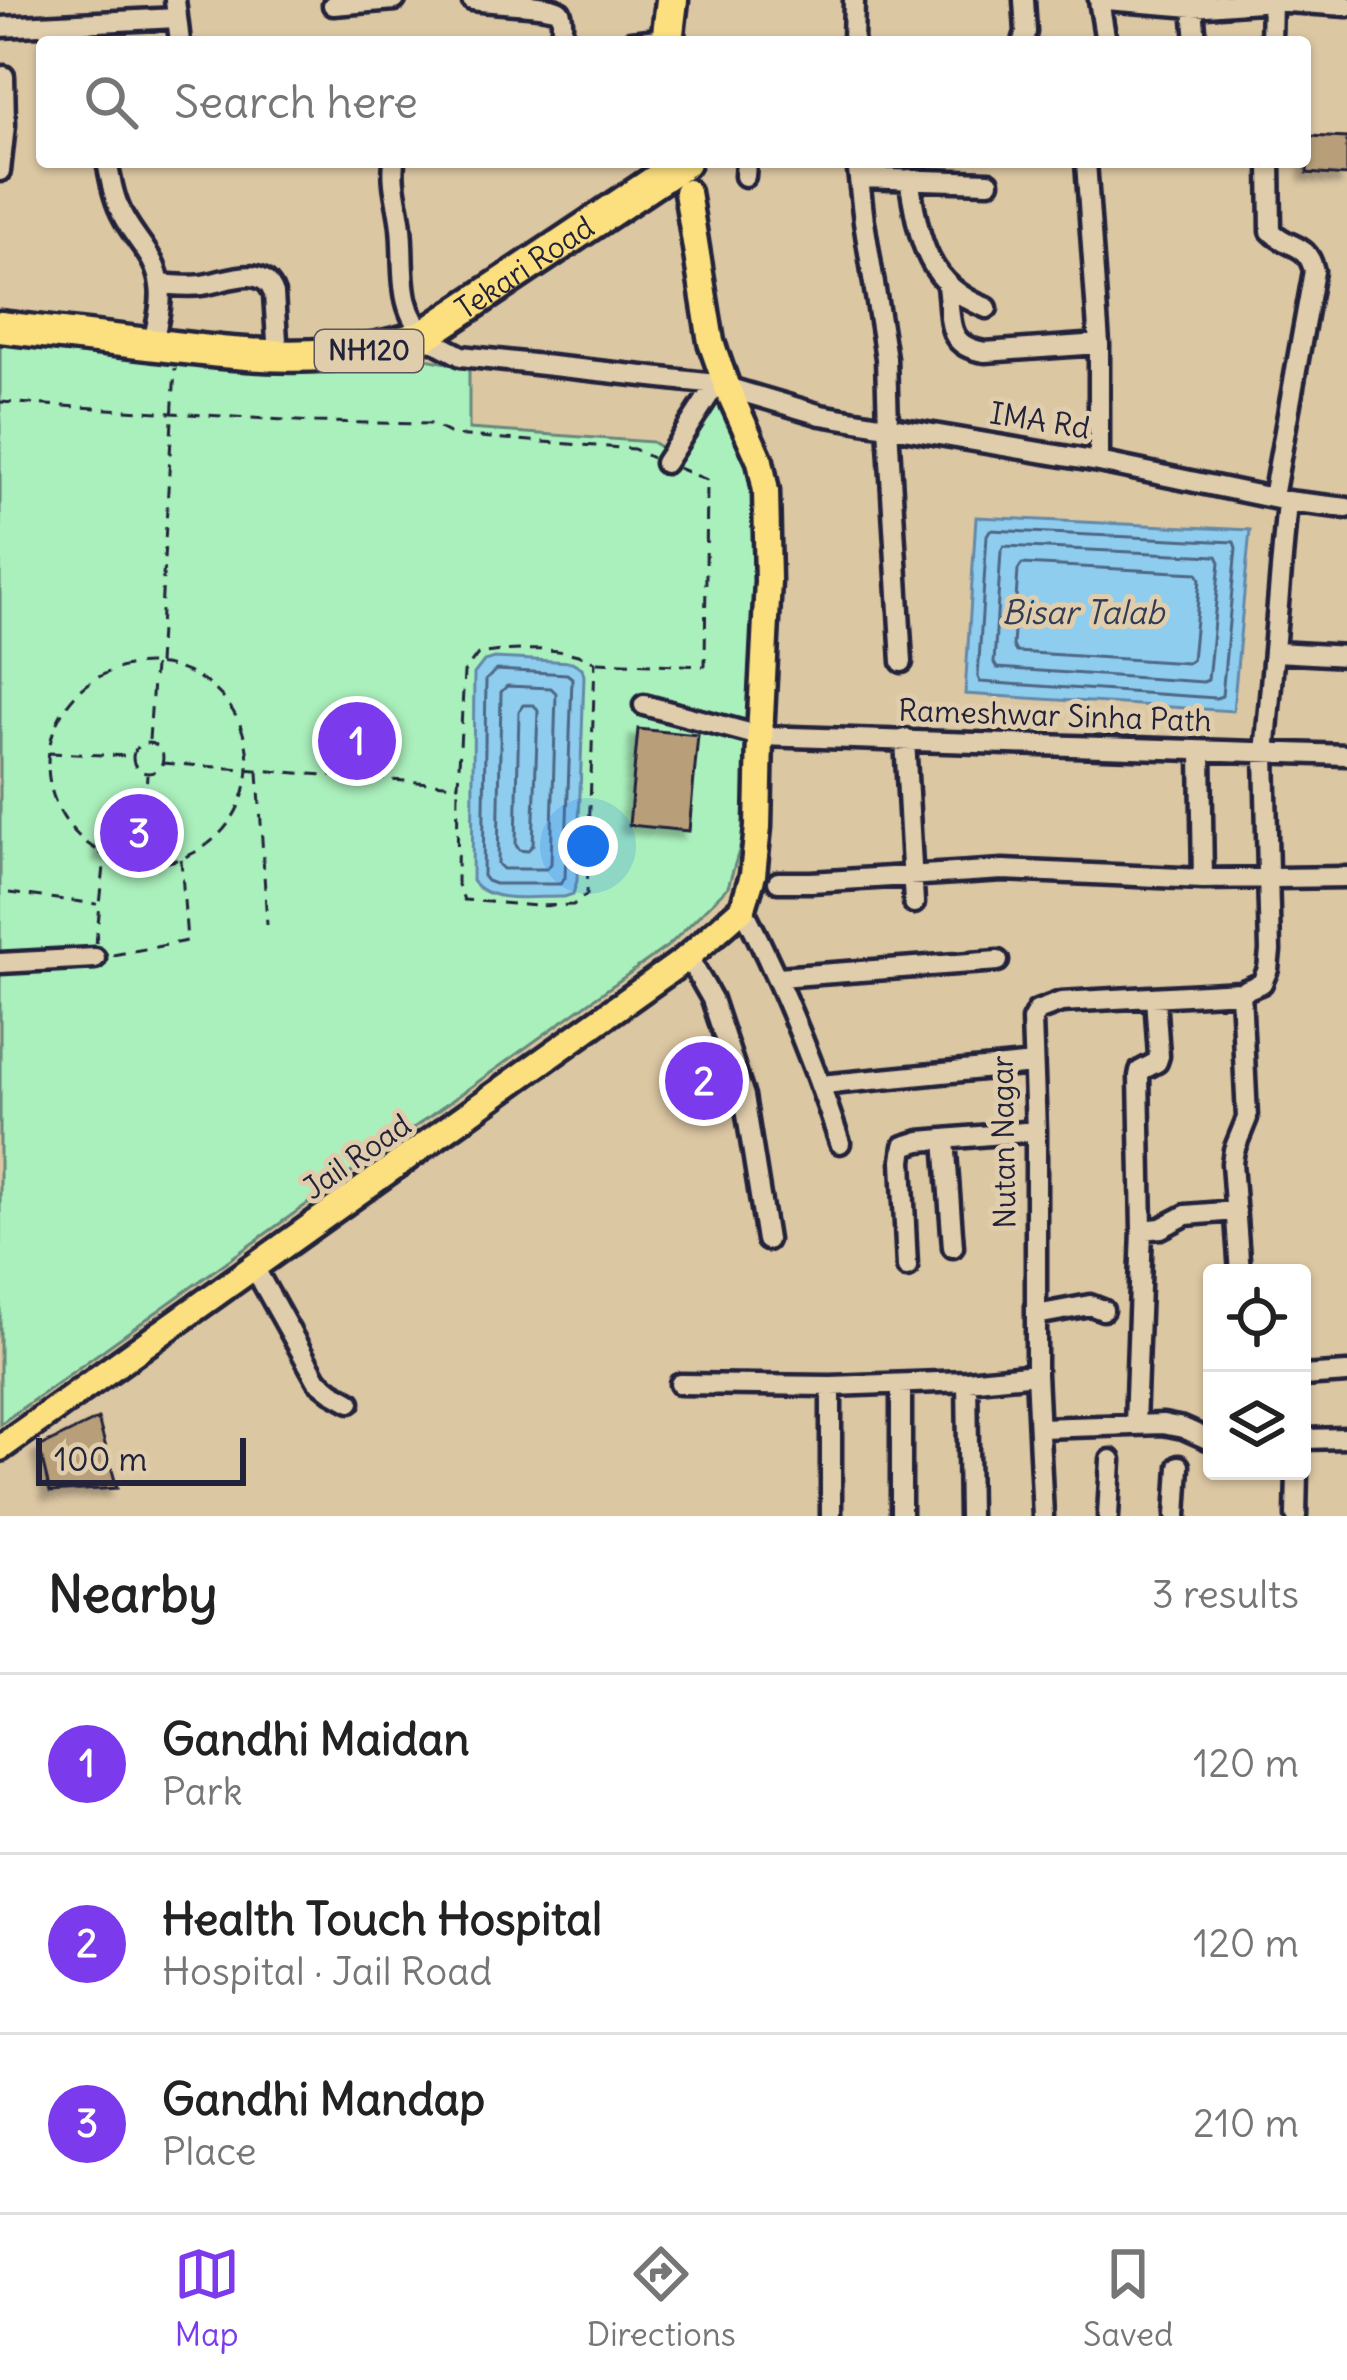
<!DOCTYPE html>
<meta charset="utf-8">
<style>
:root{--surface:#fff;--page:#f6f6f6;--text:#222;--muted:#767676;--line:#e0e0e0;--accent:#7c3aed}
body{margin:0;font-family:Delius,sans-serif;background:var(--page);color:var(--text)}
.controls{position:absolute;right:36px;bottom:36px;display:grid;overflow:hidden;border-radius:12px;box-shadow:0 3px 9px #0004}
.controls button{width:108px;height:108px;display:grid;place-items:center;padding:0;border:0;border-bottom:3px solid var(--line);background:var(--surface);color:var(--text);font:60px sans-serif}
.scale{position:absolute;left:36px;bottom:30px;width:210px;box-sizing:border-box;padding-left:12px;border:6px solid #22223b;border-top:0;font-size:33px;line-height:42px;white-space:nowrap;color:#22223b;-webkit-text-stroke:9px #e0cdab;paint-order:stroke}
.you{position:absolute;left:588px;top:846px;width:42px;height:42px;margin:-30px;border:9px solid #fff;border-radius:50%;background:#1a73e8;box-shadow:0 0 0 18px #1a73e833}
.badge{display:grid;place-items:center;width:78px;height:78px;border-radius:50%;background:var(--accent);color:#fff;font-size:39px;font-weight:700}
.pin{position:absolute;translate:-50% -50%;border:6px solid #fff;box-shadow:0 3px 12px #0006}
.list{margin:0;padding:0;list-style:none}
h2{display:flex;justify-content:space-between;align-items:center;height:156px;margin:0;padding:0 48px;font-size:51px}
h2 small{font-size:39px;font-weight:400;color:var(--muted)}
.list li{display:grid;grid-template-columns:78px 1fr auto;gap:36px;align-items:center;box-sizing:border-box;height:180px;padding:0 48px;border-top:3px solid var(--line)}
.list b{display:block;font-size:45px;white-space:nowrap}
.list p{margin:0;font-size:39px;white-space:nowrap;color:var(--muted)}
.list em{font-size:39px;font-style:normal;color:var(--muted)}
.icon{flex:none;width:66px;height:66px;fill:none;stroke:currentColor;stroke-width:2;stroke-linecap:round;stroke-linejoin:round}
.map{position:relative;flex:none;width:1347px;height:1516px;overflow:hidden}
.search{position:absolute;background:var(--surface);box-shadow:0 3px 9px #0004;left:36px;right:36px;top:36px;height:132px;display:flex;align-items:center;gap:30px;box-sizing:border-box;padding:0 42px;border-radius:12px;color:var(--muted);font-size:45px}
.sheet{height:696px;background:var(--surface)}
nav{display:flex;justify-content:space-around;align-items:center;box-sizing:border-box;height:168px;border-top:3px solid var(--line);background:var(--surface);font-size:33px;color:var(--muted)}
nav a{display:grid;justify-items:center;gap:6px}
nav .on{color:var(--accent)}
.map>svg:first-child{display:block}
.green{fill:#aaf0bc;stroke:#66897c;stroke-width:3}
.water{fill:#8fcdef;stroke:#6389a7;stroke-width:3}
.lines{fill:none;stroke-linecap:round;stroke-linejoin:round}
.shore{stroke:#4e6683;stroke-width:3}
.building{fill:#b89f79;stroke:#22223b;stroke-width:3;filter:url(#shadow)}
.minor-casing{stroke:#22223b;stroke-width:27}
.major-casing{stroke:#22223b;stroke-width:33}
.highway-casing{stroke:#22223b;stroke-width:39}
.path{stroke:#22223b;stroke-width:3;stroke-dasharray:12 9;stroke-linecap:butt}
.minor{stroke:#e0cdab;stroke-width:18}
.major{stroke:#fce080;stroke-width:24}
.highway{stroke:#fce080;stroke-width:30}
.labels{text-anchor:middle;stroke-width:10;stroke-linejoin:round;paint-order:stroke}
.shield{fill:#e0cdab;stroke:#5b555d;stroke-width:3}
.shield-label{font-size:27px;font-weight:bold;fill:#22223b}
.street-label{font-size:30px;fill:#22223b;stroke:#e0cdab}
.water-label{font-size:33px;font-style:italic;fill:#323c56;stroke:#e0cdab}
</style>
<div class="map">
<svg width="1347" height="1516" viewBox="0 0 1347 1516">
<defs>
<filter id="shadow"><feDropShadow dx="-7" dy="7" stdDeviation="3" flood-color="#0004"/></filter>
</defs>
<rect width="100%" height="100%" fill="#dcc7a3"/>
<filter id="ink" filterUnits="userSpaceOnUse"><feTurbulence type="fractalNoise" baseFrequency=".00833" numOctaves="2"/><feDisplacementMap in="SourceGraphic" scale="24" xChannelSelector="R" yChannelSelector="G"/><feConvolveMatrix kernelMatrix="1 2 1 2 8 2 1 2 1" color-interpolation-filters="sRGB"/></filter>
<g filter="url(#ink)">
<path class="green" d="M0,334L176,364L341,367L410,356L469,367V429L652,442L669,452L695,396L726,385L759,481L748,821L728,887L669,945L0,1424Z"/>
<path class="water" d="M976,517L1250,530L1233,711L965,694Z
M494,658L572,662L582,668L584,676L577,881L573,894L564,897C536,896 490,905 472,881L474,674L484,661Z"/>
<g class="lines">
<path class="shore" d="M990,530L1234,542L1236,548L1222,696L1216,698L980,682L978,677L987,535Z
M1004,546L1217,556L1220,562L1208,680L1203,682L997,668L994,663L1001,551Z
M1022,564L1197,573L1200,579L1192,660L1187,663L1016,652L1013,646L1018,570Z
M496,670L567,674L572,678L565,878L560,884H495L487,881L483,876L486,680Z
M507,686L551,688L556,693L551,864L546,869H503L498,864L501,692Z
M523,705H534L538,711L533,845L527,851L519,850L516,845L519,711Z"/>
</g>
<path class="building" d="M1309,136L1347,138V176L1307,173Z
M638,729L698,735L689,831L629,825Z
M146,815L161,828L165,858L101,853L102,838H113L118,825L130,818Z
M723,1070L727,1088L692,1095L688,1077Z
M98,1419L117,1488L50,1492L39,1447Z"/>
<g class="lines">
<g class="minor-casing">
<path id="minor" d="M175,0L180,42
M472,0C487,3 555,4 560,12C564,19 561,34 561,42
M1099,0L1106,42
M1106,0L1193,7L1272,1L1347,6
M333,5L395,0
M1193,7L1196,42
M0,27L177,18
M631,42L667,38
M853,42L854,0
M1023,42L1026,32L1024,0
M1271,42L1272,1
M107,162C111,181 114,201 124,218C137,242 157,258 160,286C163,304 156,326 153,344
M394,162C391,185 399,206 401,228C405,264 396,311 428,337C438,345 451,350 461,356L716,384L821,415L1099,462L1287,501L1347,508
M857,162L864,222L886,358L888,426L902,662
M1086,162L1099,344V462
M1270,162L1271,231C1289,250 1307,241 1314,271L1273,497
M0,171L5,125L4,76
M745,176L746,162
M859,178L989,182
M909,179C919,237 925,285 987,308
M160,284C174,285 188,287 202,285C226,282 263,262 274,294L278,356
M947,286C952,320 944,346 985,352L1099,344
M665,463L716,384
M1276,652L1347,656
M644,705L760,736L1347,755
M905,739L914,903
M1201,753L1203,879
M778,882H811L1003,870L1203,879L1347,877
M743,908C782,984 813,1061 840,1143
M688,957L712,999L744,1096L767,1240
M0,963L95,958
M778,977L998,961
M821,1085L1033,1064
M945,1139L953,1247
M1142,1230L1161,1228L1186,1215L1236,1211
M254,1267L317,1380L332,1392L350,1402
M907,1267L902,1161L904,1146L920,1141L1036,1131
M1240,1273L1232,1163L1234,1150L1247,1118L1241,992
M1036,1315L1090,1305L1103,1310
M1302,1376L1347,1373
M967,1381L969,1516
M680,1384L831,1386
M901,1385V1516
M1135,1425L1142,1230L1139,1076L1140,1071L1157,1062L1159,1056L1155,997
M1040,1428L1163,1424L1183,1428L1212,1441
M1302,1439L1347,1438
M831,1516V1386L967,1381L1036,1374
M1043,1516L1036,1374V1131L1032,1020L1037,1011L1061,1002L1241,992L1262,983L1268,969L1270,951L1265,754L1287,501
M1108,1516L1111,1460
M1176,1516L1179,1466
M1296,1516L1297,1471"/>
</g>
<g class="major-casing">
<path id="major" d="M0,1448L684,960L743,908L753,875L758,827L760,736L768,581L766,491L760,461L726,385L711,342L687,192"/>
</g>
<g class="highway-casing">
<g id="highway">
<path d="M667,42L672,0"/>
<path id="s1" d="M0,327C49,333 99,338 148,344C241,355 335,367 425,335L684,162"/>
</g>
</g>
<path class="path" d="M0,402L315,422L431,424L453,435L634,449L652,458
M597,662L705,666L707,480L678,468
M48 764a100 100 0 1 1 200 0a100 100 0 1 1-200 0Z
M158,664L175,368
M149,740L154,666
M133 758a15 15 0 1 1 30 0a15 15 0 1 1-30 0Z
M49,753L134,756
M163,763L458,785L464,672L478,654C510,649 567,645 595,662L587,894L573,905L538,906L464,900L457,882L458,785
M258,772L267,925
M145,802L147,775
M9,893L97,904
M96,943L105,857
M113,955L187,941L181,859"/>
<use href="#minor" class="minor"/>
<use href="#major" class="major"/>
<use href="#highway" class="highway"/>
</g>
</g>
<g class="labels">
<rect class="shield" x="315" y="330" width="108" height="42" rx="9"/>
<g class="shield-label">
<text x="369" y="360">NH120</text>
</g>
<g class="street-label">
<text dy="10" stroke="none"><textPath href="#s1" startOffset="549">Tekari Road</textPath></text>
<text transform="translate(1040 421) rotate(9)" y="10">IMA Rd</text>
<text transform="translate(1055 716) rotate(2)" y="10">Rameshwar Sinha Path</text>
<text transform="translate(1004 1142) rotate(-91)" y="10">Nutan Nagar</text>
<text transform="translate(357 1157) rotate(-35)" y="10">Jail Road</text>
</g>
<g class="water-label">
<text x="1083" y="624">Bisar Talab</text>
</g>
</g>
</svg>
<div class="controls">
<button><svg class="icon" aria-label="locate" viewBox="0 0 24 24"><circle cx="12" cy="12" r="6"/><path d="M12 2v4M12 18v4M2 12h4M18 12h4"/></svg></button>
<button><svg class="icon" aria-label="layers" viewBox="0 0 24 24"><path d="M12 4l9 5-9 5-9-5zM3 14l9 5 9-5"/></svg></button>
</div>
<div class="scale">100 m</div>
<div class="you"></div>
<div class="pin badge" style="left:357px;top:741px">1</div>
<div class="pin badge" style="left:704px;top:1081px">2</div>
<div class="pin badge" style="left:139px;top:833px">3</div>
<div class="search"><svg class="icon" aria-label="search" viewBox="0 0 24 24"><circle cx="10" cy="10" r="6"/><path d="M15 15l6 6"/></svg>Search here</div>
</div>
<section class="sheet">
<h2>Nearby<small>3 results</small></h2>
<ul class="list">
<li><span class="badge">1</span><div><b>Gandhi Maidan</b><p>Park</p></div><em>120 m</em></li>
<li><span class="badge">2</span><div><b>Health Touch Hospital</b><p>Hospital · Jail Road</p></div><em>120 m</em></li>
<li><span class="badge">3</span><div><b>Gandhi Mandap</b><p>Place</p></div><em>210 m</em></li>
</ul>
</section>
<nav>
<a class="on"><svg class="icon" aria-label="map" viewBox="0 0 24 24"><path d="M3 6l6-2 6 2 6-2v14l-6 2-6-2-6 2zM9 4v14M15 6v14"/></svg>Map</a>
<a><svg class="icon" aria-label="directions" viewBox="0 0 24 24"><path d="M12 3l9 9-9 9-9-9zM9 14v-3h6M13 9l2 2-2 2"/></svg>Directions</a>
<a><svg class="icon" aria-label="saved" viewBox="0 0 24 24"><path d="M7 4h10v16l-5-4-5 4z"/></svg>Saved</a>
</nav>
